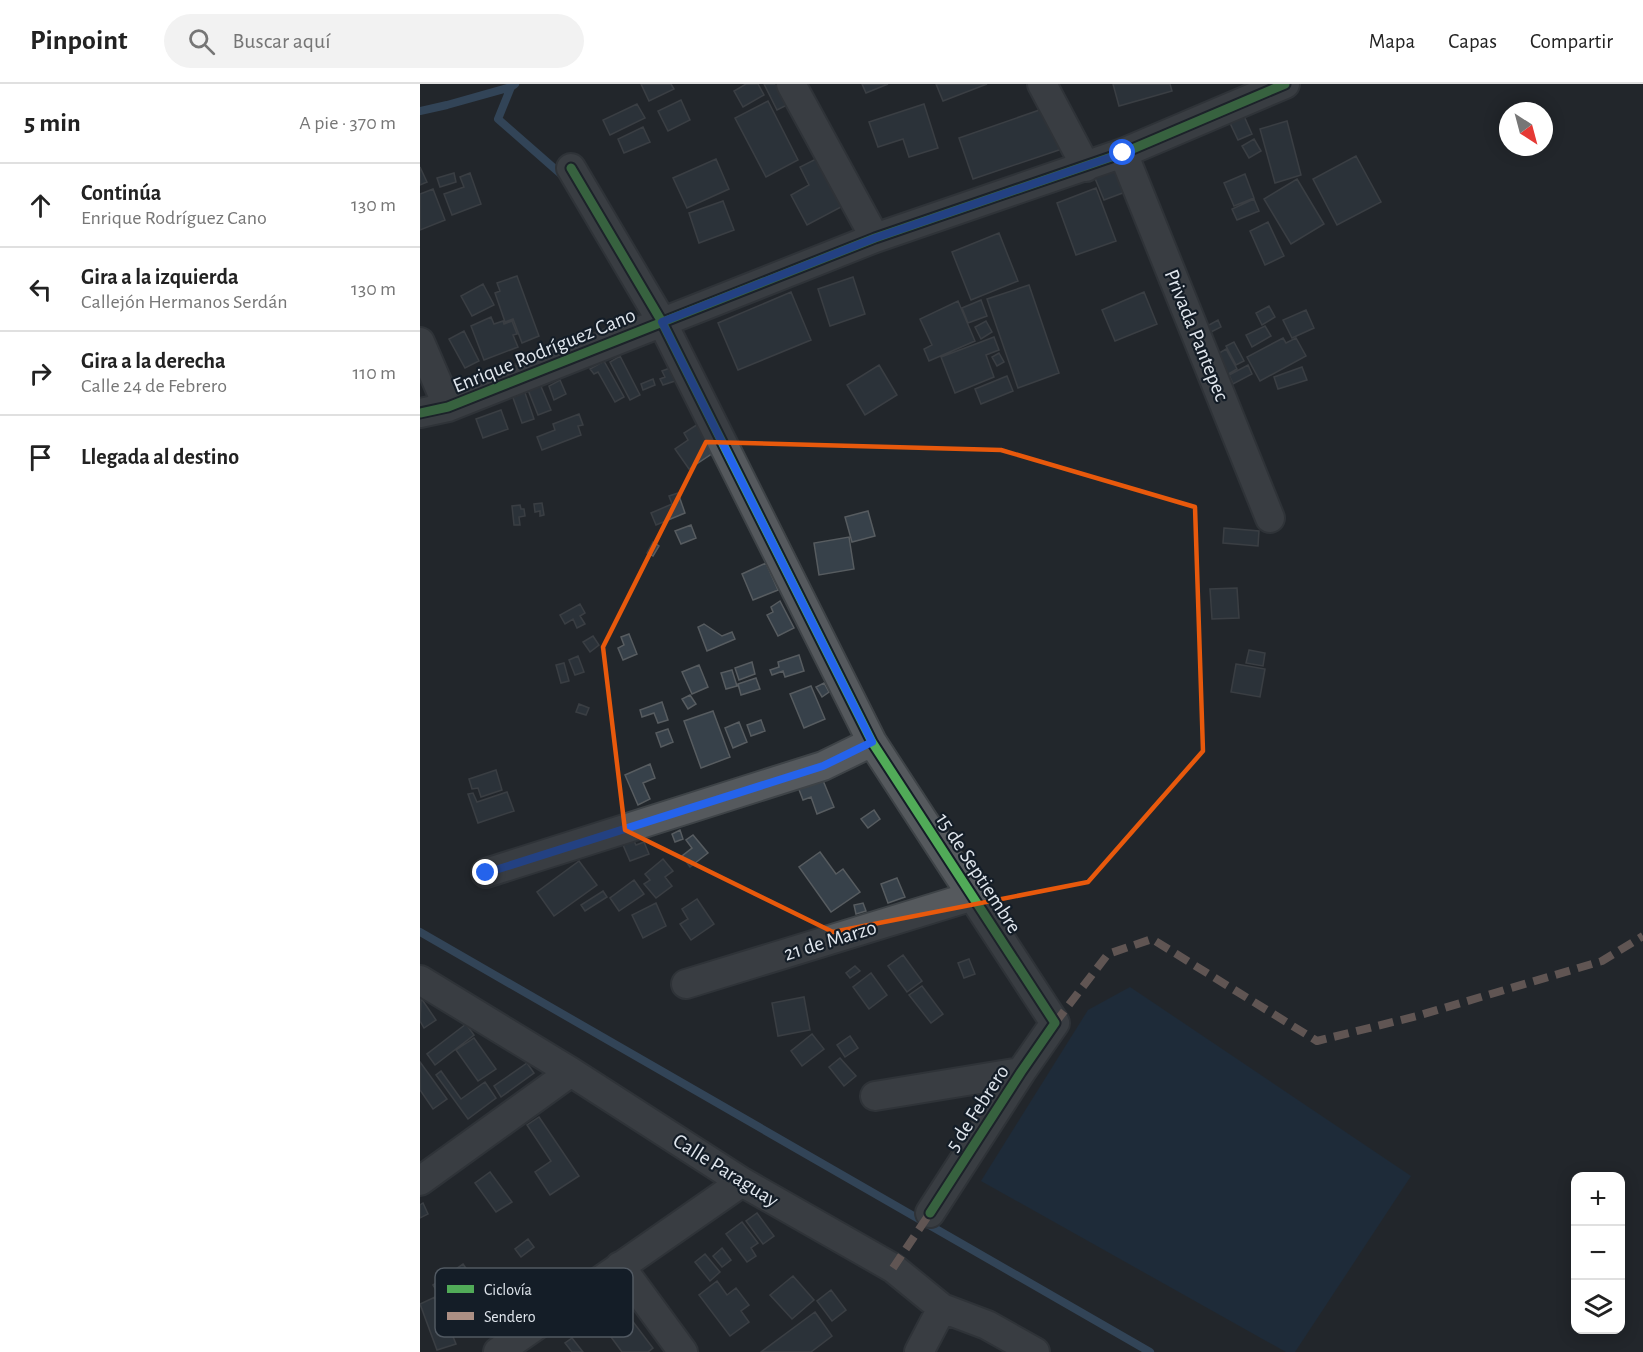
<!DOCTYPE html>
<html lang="es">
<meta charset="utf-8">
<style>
:root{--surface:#fff;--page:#f2f2f2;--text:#222;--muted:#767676;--line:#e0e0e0}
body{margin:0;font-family:"Alegreya Sans",sans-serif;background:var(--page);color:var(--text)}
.controls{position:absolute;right:18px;bottom:18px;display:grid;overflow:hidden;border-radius:12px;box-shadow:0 3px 15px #0003}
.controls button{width:54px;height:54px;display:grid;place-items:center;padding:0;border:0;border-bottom:2px solid var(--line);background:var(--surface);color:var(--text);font:30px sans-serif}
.compass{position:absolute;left:1079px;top:18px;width:54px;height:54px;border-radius:50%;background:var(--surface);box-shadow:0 3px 15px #0003;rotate:144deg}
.stop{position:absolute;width:18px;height:18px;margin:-14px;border:4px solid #2563eb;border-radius:50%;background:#fff}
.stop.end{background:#2563eb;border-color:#fff;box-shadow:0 2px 6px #0008}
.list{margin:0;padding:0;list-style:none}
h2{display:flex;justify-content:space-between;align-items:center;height:78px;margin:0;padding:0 24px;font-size:26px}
h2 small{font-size:20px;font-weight:400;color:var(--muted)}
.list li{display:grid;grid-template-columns:39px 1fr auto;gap:18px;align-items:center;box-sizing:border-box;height:84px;padding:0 24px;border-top:2px solid var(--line)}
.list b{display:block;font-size:22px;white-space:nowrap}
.list p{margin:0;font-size:20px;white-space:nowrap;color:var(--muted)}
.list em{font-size:20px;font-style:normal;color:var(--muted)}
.icon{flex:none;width:33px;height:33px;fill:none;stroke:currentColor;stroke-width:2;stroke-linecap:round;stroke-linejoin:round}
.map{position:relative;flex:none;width:1223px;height:1268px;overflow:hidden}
header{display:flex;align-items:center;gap:36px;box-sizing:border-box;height:84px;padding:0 30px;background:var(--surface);border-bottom:2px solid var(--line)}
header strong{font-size:28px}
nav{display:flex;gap:33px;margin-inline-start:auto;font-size:21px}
.search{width:420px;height:54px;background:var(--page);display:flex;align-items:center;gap:15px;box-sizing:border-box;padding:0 21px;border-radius:33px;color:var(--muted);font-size:22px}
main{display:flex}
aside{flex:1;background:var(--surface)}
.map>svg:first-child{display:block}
.green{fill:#193149}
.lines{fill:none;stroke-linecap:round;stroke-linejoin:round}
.stream{stroke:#45698c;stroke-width:8}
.building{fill:#37414a;stroke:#575c60;stroke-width:1.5}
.minor-casing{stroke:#3e4347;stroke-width:32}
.minor{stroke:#55595d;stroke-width:28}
.quiet{stroke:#ac8f84;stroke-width:8;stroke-dasharray:15 8;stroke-linecap:butt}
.cycleway-casing{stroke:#141d27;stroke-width:13}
.cycleway{stroke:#51ab58;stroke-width:9}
.route{stroke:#2563eb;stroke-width:8}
.marked{fill:none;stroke:#e8590c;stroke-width:4.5;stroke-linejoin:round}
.labels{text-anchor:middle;stroke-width:4.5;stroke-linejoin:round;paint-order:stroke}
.street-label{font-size:21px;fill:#e0e6ed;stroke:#141d27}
.key{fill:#141d27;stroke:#515962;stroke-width:1.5}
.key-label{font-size:16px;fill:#e0e6ed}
</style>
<header>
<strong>Pinpoint</strong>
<div class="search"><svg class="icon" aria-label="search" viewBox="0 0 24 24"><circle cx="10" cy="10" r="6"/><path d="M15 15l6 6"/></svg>Buscar aquí</div>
<nav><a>Mapa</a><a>Capas</a><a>Compartir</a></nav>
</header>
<main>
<aside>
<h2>5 min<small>A pie · 370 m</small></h2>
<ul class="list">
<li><svg class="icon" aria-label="ahead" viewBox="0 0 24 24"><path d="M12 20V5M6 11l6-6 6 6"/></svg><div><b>Continúa</b><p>Enrique Rodríguez Cano</p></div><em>130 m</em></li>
<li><svg class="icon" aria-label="left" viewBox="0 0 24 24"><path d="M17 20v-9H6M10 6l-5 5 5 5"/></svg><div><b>Gira a la izquierda</b><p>Callejón Hermanos Serdán</p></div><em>130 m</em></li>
<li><svg class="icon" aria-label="right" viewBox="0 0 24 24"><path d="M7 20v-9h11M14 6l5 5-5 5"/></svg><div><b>Gira a la derecha</b><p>Calle 24 de Febrero</p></div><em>110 m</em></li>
<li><svg class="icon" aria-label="arrive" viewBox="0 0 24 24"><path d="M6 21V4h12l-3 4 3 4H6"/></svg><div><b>Llegada al destino</b></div></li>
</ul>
</aside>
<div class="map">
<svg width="1223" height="1268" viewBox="0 0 1223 1268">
<rect width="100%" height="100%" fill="#22272c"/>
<path class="green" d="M710,903L991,1092L875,1268H866L561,1097L668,926Z"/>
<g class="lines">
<path class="stream" d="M95,0L91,3L78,35L143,92
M0,27L27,21L91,3
M0,848L730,1268"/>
</g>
<path class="building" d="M221,0H251L254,5L229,17Z
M326,0H338L344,11L323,23L314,7Z
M344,0H362L371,19L357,26Z
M442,0H468L446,9Z
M516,0H567L523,17Z
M693,0H750L752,7L699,22Z
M261,16L270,36L248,47L238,27Z
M348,17L378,76L346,93L315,34Z
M217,20L225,34L190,51L183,36Z
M504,20L518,64L489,73L483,55L458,63L449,38Z
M628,23L642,65L553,95L539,54Z
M824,32L832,50L818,56L810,39Z
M867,37L881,91L855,99L840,45Z
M223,43L230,58L204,69L198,55Z
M834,55L841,67L829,74L822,62Z
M936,72L961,118L917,141L893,95Z
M398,74L423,122L387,141L371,111L389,101L380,83Z
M296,75L309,105L267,124L253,94Z
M0,83L7,98L0,101Z
M698,83L708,107L684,116L674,92Z
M34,89L36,98L20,103L17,94Z
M50,89L61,120L32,131L24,110L44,103L40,93Z
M825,90L834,114L814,122L804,99Z
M877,95L904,140L871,160L844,115Z
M676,104L696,157L656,171L637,119Z
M13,105L25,136L0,146V110Z
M834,115L839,127L817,136L812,125Z
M303,117L314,146L279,159L269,129Z
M848,138L864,172L845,181L830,147Z
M579,149L598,197L551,216L532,168Z
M97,192L119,252L102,259L93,235L85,238L75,209L80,207L77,199Z
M433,193L445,230L410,242L398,205Z
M63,200L74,221L52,232L41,212Z
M609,201L639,289L598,304L567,215Z
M371,208L391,256L318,286L298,239Z
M724,208L737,240L695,257L682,226Z
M561,216L567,232L548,239L542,224Z
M538,217L555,257L509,277L504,265L512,261L500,235Z
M849,222L855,233L842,241L836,229Z
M886,226L894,244L872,254L863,236Z
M71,233L74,240L83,237L84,240L92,237L97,250L93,251L98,263L64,276L51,242Z
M798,236L801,243L791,248L787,242Z
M566,237L572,248L561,255L555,243Z
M845,242L851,252L832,263L826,251Z
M44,247L59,277L45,284L29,255Z
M574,253L579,266L566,271L574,293L535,309L521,273Z
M863,254L866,259L876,254L886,272L840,297L827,273Z
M814,258L824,277L816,281L806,262Z
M806,265L817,285L805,292L794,272Z
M579,269L584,278L577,282L572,273Z
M200,272L220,311L210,316L190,278Z
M184,277L204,313L195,318L178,288L174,290L170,285Z
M459,281L477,311L445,331L427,301Z
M828,281L832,290L813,300L809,291Z
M882,283L887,296L858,305L854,293Z
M250,284L255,297L243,301L240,295L245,293L242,287Z
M587,292L593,307L561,320L555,305Z
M233,295L235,301L223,306L221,300Z
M140,296L146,310L134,316L129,302Z
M120,300L131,326L118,331L108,306Z
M104,306L114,335L102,339L92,311Z
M81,326L88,345L63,354L56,335Z
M159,330L163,341L158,342L161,351L122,366L117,353L135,346L133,340Z
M278,340L296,367L269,385L255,365L268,356L264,349Z
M258,409L265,429L236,441L231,429L252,420L249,412Z
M122,419L124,431L120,432V427L115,428L114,420Z
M100,421L101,425H104L105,432L99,433L100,441H94L92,422Z
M448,427L455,452L432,458L425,433Z
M271,441L276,454L261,460L255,447Z
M804,444L839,447L838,462L803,459Z
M429,453L434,485L399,491L394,459Z
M233,458L239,462L233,472L227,469Z
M346,479L358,506L333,516L322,490Z
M817,504L819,534L792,535L790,505Z
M360,517L374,544L358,552L347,531L353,528L351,523Z
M160,520L165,529L160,532L165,540L157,544L153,535L145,540L140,531Z
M284,540L302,552L312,548L315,555L287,567L278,543Z
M209,550L217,570L203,576L198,564L204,561L201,553Z
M173,552L179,561L170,568L163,558Z
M829,566L845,569L843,582L826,579Z
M379,571L384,587L365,593L363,587L352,591L350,586L359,583L358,578Z
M158,572L164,588L155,591L149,576Z
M332,578L335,590L319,596L315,584Z
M144,579L149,597L141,599L136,581Z
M816,580L845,585L840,613L811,608Z
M279,581L288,603L272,610L262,588Z
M312,586L317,602L306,605L301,589Z
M336,594L340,605L321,611L318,600Z
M404,599L409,608L402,613L396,603Z
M391,602L405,635L384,644L370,610Z
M270,611L276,620L268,625L262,615Z
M242,618L248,636L238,639L234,629L222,633L220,626Z
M159,620L169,624L166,631L156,628Z
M293,627L310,673L281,684L264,637Z
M341,636L345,647L331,652L327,641Z
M319,638L327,658L313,664L305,644Z
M248,645L253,658L241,663L236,649Z
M230,680L235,694L223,699L230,715L218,721L205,691Z
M76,686L82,706L61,713L58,704L52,705L49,695Z
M402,694L414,723L397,730L391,713L383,716L378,703Z
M87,708L94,727L58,739L48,710L53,709L57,718Z
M454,726L460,735L448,744L441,735Z
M260,746L263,755L255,758L252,750Z
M273,751L288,769L270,783L262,772L272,764L266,756Z
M214,757L216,761L224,758L229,770L210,777L203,761Z
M400,768L416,790L423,785L440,808L411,828L379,783Z
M243,775L253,787L245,793L252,802L236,814L224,800L230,796L225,790Z
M159,777L177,801L134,832L117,808Z
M477,794L485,813L468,819L461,800Z
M214,796L224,810L199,827L190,814Z
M183,807L187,813L165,827L161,821Z
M277,815L294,840L271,856L260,840L268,835L262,825Z
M236,819L246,842L223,854L212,831Z
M443,819L446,827L436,830L434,821Z
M483,871L502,897L487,908L468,882Z
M549,875L555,890L544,894L538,879Z
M435,882L440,887L430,894L426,889Z
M451,889L467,911L449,925L433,903Z
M502,902L523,930L511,939L489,911Z
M384,913L390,946L358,952L352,919Z
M1,914L16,936L4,944L0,937Z
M46,940L54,951L15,981L7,970Z
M392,950L404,965L382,982L371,967Z
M430,952L438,964L425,973L417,961Z
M54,954L76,985L58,997L36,966Z
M420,974L436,992L424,1002L409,983Z
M0,978L27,1015L13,1025L0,1006Z
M107,979L114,989L81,1013L74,1002Z
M21,987L41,1015L65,998L76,1014L48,1035L16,991Z
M119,1033L159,1092L130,1111L115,1088L131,1077L107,1041Z
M70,1088L92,1118L76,1128L55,1099Z
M3,1119L8,1130L0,1134V1121Z
M337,1129L354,1152L343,1160L326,1137Z
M322,1138L338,1159L331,1164L336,1172L327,1178L306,1150Z
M108,1155L114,1163L101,1173L95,1165Z
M302,1164L311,1176L302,1183L293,1172Z
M285,1170L300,1188L290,1197L275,1178Z
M43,1180L52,1193L38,1203L29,1190Z
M373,1192L394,1216L372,1235L350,1211Z
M22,1195L29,1206L20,1212L13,1201Z
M297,1197L307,1211L316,1204L329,1221L321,1227L329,1238L310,1252L279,1211Z
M411,1206L426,1226L412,1237L397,1217Z
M15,1213L19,1223L23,1221L28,1235L32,1234L37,1248L32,1250L36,1260L17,1266L0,1220Z
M201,1222L233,1264L228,1268H202L180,1238Z
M395,1228L412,1252L391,1268H341Z
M152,1254L163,1268H152L145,1259Z"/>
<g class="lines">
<g class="minor-casing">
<path id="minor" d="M371,0L455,154
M622,0L666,83
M703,69L850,434
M151,84L242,238L452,658L635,939L601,988L510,1129
M0,258L28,323
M0,329L28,323L455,154L703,69L865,0
M66,789L403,682L452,658
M0,896L151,988L322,1098L473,1184L522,1224L567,1241L615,1268
M266,900L553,812
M455,1012L601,988
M0,1097L151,988
M200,1182L263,1268
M78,1268L322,1098
M499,1268L522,1224"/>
</g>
<use href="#minor" class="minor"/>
<path class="quiet" d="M635,939L688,870L732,855L897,957L997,932L1182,877L1223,852
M473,1184L510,1129"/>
<g class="cycleway-casing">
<path id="cycleway" d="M151,84L242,238L452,658L635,939L601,988L510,1129
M0,329L28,323L455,154L703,69L865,0"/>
</g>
<use href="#cycleway" class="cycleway"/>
</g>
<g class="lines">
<path class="route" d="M66,789L403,682L452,658L242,238L455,154L703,69"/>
</g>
<path d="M0 0H1223V1268H0ZM286,358L581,366L775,423L783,667L668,798L413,848L205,746L183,563Z" fill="#22272c" fill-opacity=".55" fill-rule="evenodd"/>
<path class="marked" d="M286,358L581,366L775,423L783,667L668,798L413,848L205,746L183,563Z"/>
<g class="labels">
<g class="street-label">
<text transform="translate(777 251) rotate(68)" y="7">Privada Pantepec</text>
<text transform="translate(124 266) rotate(-22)" y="7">Enrique Rodríguez Cano</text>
<text transform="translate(559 789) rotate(57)" y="7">15 de Septiembre</text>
<text transform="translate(410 856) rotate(-17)" y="7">21 de Marzo</text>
<text transform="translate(557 1024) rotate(-57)" y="7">5 de Febrero</text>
<text transform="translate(306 1086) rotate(32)" y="7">Calle Paraguay</text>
</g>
</g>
<rect x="15" y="1184" width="198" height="69" rx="9" class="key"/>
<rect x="27" y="1201" width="27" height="8" fill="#51ab58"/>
<rect x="27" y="1228" width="27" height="8" fill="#ac8f84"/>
<g class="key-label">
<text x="64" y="1211">Ciclovía</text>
<text x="64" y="1238">Sendero</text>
</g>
</svg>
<div class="controls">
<button>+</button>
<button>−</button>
<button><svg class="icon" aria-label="layers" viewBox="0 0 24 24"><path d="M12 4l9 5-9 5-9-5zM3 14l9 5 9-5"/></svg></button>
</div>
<svg class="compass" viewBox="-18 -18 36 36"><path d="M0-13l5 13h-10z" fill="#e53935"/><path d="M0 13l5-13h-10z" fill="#767676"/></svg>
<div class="stop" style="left:703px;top:69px"></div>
<div class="stop end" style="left:66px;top:789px"></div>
</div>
</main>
